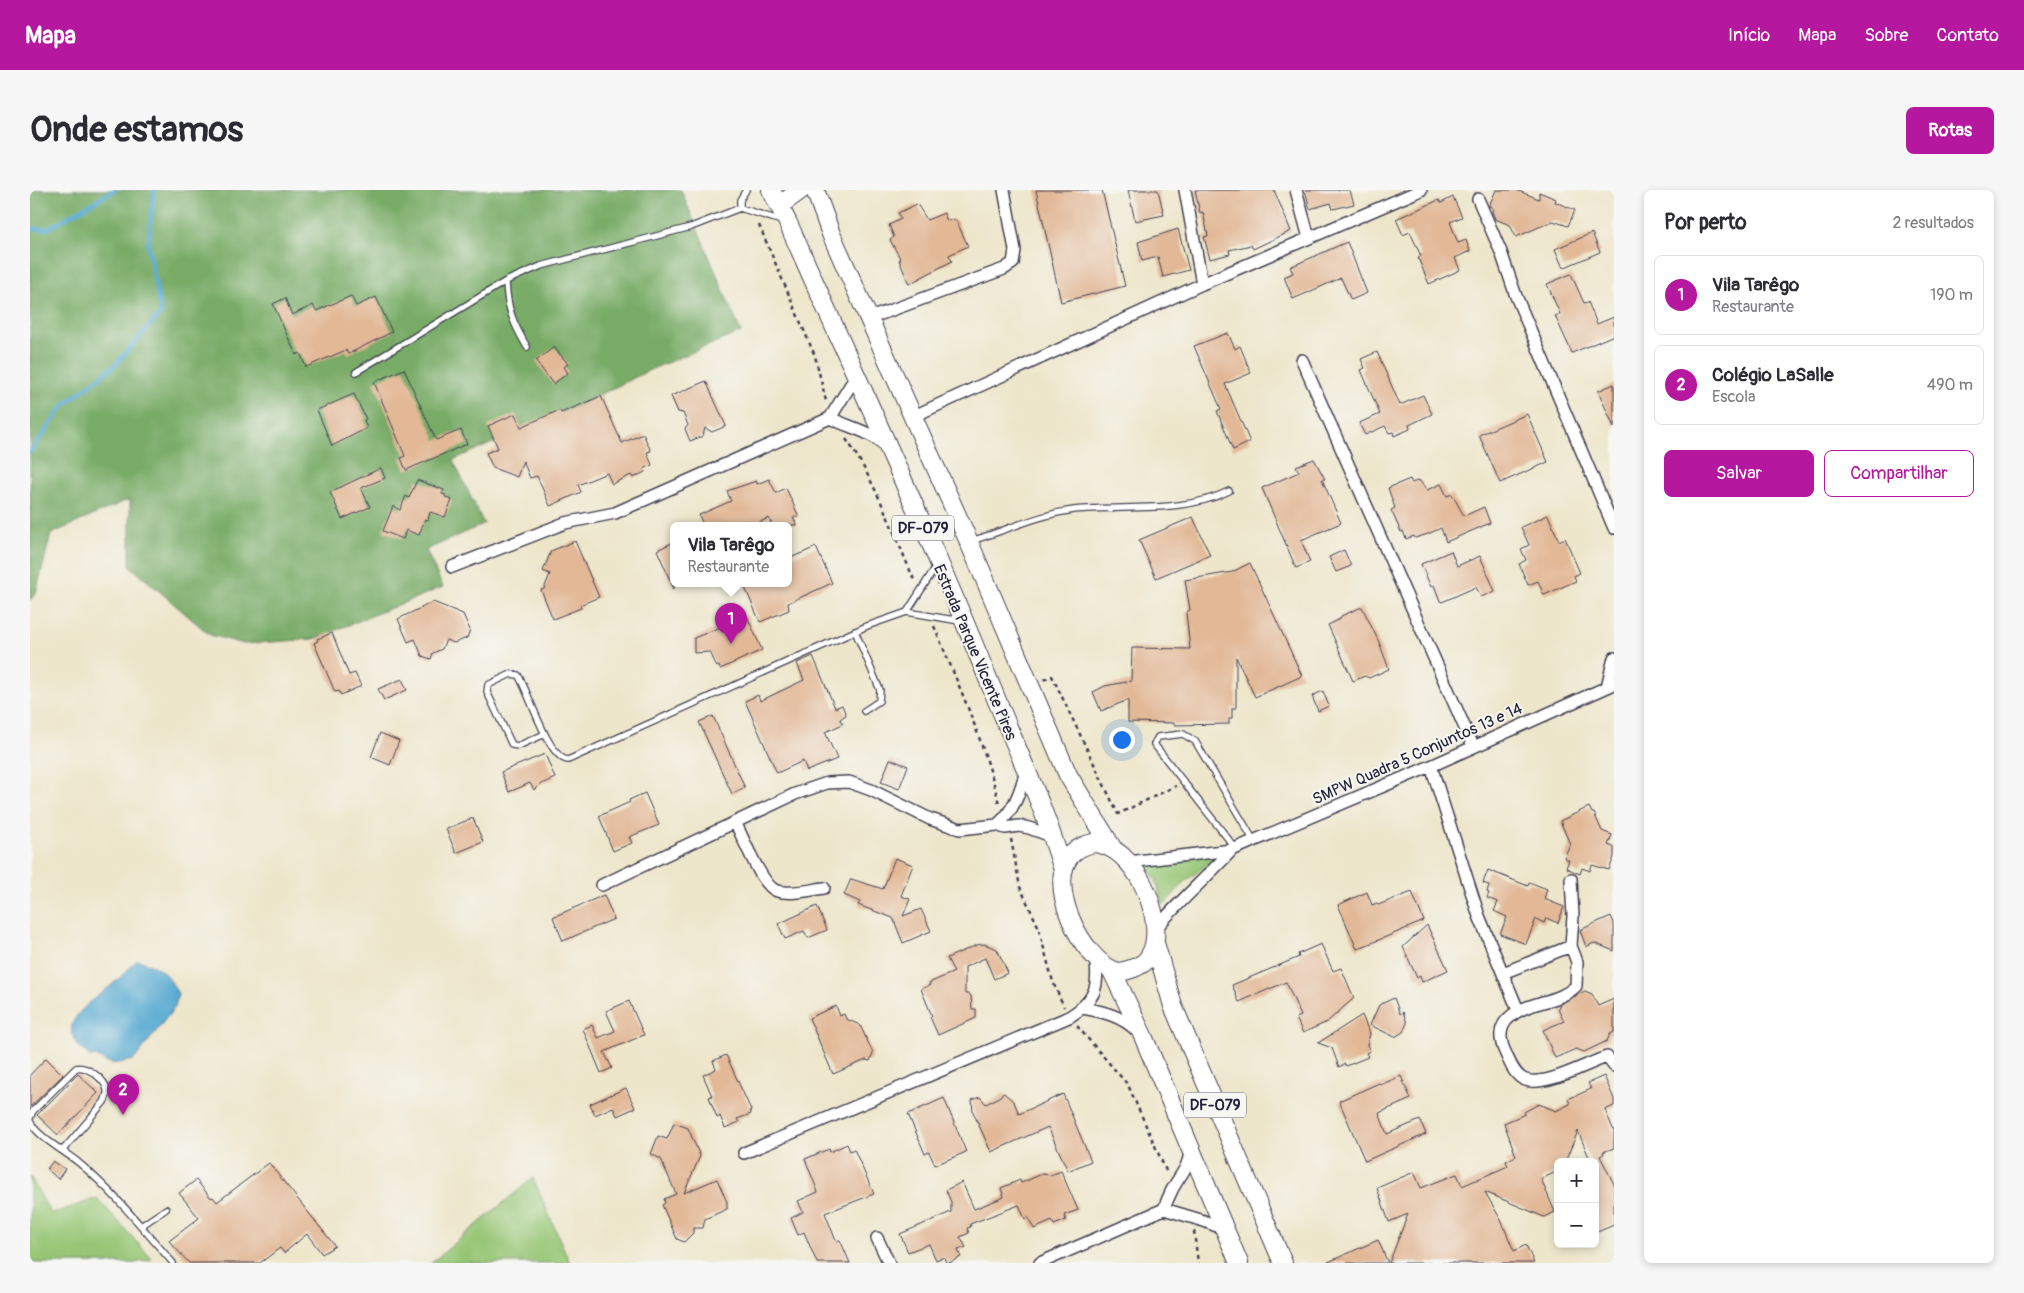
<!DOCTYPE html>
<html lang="pt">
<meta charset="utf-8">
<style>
:root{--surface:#fff;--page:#f7f7f7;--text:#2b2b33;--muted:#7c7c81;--line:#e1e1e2;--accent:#b5179e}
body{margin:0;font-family:Pangolin,sans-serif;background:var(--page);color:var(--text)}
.controls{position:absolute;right:15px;bottom:15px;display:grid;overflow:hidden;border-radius:8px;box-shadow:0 2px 8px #0003}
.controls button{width:45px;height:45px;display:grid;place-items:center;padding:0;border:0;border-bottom:1px solid var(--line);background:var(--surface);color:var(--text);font:25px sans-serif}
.you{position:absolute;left:1091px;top:549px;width:18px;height:18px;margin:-12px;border:4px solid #fff;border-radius:50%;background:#1a73e8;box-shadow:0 0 0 8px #1a73e833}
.badge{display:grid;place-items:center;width:32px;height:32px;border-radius:50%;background:var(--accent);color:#fff;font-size:16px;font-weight:700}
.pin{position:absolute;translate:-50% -41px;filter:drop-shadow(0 1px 2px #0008)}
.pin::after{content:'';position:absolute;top:26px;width:18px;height:15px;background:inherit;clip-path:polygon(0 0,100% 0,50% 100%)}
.popup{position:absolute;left:640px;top:332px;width:122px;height:65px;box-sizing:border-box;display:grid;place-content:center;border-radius:8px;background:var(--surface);filter:drop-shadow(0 1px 4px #0005);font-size:16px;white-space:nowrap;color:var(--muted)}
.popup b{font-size:19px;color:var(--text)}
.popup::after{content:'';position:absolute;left:50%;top:100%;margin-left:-10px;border:10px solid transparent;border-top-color:var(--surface)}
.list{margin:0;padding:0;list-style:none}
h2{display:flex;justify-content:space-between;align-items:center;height:65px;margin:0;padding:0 20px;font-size:21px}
h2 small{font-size:16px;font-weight:400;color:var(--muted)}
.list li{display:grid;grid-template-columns:32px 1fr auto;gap:15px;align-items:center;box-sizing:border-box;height:80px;margin:0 10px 10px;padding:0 10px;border:1px solid var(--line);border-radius:8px}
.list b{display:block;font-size:19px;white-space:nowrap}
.list p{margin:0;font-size:16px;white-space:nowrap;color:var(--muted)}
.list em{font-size:16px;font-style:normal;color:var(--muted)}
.actions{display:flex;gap:10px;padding:15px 20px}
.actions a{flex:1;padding:11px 0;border:1px solid var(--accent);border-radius:8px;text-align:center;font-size:18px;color:var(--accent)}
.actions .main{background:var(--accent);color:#fff}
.map{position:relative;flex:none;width:1584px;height:1073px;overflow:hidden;border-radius:8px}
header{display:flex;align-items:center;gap:30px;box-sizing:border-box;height:70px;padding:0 25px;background:var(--accent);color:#fff}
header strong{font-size:24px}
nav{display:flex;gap:28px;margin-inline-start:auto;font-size:18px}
.intro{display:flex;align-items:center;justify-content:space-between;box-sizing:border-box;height:120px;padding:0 30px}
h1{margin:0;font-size:35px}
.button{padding:12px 22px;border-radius:8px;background:var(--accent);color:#fff;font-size:18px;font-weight:700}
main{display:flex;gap:30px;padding:0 30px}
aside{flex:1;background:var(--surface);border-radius:8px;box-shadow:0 2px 8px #0003}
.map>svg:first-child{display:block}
.green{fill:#96c675;stroke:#5c7458}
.forest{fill:#78ab66;stroke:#4d6650}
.water{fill:#54a9d0;stroke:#3b6686}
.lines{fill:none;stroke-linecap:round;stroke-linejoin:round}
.stream{stroke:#54a9d0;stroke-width:4.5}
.building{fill:#e2b896}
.service-casing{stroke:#413f51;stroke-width:8}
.minor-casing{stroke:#413f51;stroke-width:14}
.primary-casing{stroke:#413f51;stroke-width:20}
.path{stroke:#413f51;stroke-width:2.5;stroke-dasharray:4 4;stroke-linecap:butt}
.service{stroke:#fff;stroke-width:5.5}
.minor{stroke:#fff;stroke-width:11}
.primary{stroke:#fff;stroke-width:18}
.labels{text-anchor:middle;stroke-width:4;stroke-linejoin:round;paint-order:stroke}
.shield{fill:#f6f6f2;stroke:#626272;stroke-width:1}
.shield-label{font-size:15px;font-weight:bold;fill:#22223b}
.street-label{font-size:16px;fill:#22223b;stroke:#f6f6f2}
</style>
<header>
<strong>Mapa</strong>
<nav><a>Início</a><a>Mapa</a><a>Sobre</a><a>Contato</a></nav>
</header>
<div class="intro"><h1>Onde estamos</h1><a class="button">Rotas</a></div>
<main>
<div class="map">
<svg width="1584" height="1073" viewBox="0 0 1584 1073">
<rect width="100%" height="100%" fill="#f6f6f2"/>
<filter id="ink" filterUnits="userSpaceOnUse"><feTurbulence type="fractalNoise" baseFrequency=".02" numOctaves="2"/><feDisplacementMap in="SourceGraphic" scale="10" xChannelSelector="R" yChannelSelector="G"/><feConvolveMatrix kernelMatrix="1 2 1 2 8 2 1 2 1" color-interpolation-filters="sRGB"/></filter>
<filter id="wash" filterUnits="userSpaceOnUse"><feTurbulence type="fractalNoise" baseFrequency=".0096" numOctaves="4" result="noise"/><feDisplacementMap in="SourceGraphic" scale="20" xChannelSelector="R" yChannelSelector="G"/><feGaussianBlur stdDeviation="1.12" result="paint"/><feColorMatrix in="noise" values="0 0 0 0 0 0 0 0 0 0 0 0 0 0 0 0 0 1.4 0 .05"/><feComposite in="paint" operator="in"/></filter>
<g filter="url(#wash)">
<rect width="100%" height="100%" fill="#eee6cb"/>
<path class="green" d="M1191,663L1156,691L1133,715L1126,690L1114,671Z
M0,986L21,1024L67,1008L122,1069L105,1073H0Z
M503,988L540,1073H401Z"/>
<path class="forest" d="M0,0H651L711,142L622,179L535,222L423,270L454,334L396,360L413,397L284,449L214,454L180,445L100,376V309L21,344L6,403L0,410Z"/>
<path class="water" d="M107,770C129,776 138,783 148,804L145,817L104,870C89,873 79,877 67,866L61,867C52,860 39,849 42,836C45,820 74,802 85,792C93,785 100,777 107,770Z"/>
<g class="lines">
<path class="stream" d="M0,39H17L85,0
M0,262L34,215L84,176L131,123L118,55L124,0"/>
</g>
<g id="blocks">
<path class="building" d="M1006,0H1072L1095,96L1031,112Z
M1098,0H1128L1134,25L1105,31Z
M1165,0H1244L1261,41L1223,59L1221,55L1199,60L1200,64L1180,69L1174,47L1178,46L1173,22L1170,23Z
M1275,0H1320L1324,14L1303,19L1301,13L1280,19Z
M1466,0H1486L1509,9V2L1526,9L1525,12L1545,20L1538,36L1523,31L1486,47L1480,35L1465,29L1462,21L1463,18L1459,16Z
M1423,7L1432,27L1420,32L1428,53L1436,50L1440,61L1425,68L1430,80L1399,94L1388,68L1391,66L1380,42L1373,45L1366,29L1409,10L1411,13Z
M887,14L897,30L914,23L917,31L924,29V31L926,30L938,56L919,65L922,71L879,94L869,70H871L860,50L864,47L859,35L871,29L868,23Z
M1148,39L1159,80L1133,87L1128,67L1112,71L1108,52Z
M1562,43L1570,62L1533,78L1525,59Z
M1317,52L1337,103L1321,110L1311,88L1263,109L1254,87L1263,83L1260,77Z
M1541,84L1554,113L1558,112L1567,134L1584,127V145L1542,163L1525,126L1530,124L1517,94Z
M321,106L326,116L346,107L362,142L318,164L316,160L276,177L270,163L266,165L243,114L255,108L262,125L283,115L286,121Z
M1198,143L1205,159L1210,156L1221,183L1195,194L1220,252L1203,260L1187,221L1191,219L1164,156Z
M524,157L538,174L534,177L538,183L523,194L506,171Z
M1347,162L1370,215L1393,205L1402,224L1379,235L1380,239L1364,246L1363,242L1359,243L1355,236L1335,245L1329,233L1350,224L1331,180L1335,178L1331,169Z
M374,179L406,250L431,240L437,254L376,280L371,268L375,266L344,192Z
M676,191L696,236L682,242L675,238L673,246L660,251L655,239L658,235L653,223L648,222L641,206Z
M1584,194V237L1568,201Z
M324,204L336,229L334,230L337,238L302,256L287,220Z
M571,206L592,253L613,244L621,261L617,262L622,275L614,279L615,282L603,288L601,285L582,294L577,283L548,295L551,302L520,316L507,286L500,288L493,271L487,287L463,278L456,263L468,258L458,236L485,224L491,237L530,220L531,223Z
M1497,224L1518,272L1470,293L1449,245Z
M1284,269L1295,289H1292L1311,333L1271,350L1280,372L1266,378L1232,298L1269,282L1266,276Z
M351,278L355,288L331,298L340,317L312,329L300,302Z
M739,289L746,303L756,298L769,327H763L767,335H742L739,328L723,335H673L669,325L701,311L697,301L726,291L727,294Z
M1380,289L1382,293L1389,290L1397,300L1411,294L1417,306L1422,304L1434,326L1454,317L1460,333L1416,352L1411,338L1398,344L1385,348L1384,346L1376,349L1373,341L1371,342L1361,320L1365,318L1358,298Z
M387,290L414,300L412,304L416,305L415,307L422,310L415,327L400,322L398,330L395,329L389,345L376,340L373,349L353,341L363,316L370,320L376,306L379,308Z
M1518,325L1529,351L1535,348L1550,383L1544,386L1546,391L1514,405L1508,391L1498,395L1489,374L1496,370L1491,359L1499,355L1491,337Z
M1163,327L1180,365L1126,388L1109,350Z
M545,351L569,407L550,415L551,418L523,429L511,400L514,399L520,384L513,381L521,361Z
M644,352V399L627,360Z
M786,357L802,393L758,413L759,420L730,432L713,393H758V369Z
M1314,360L1321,376L1306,382L1299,367Z
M1421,361L1427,376L1450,366L1465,401L1451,407L1446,397L1412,412L1410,411L1404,395L1401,397L1391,374Z
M1220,373L1272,486L1225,507L1206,467V518H1202V528H1199V534L1144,535V533L1098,532V510L1071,521L1063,502L1075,496L1101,491L1102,458L1160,459L1156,422L1160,420L1155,390L1202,382Z
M403,412L433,424L440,440L437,448L424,453L416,450L412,459L403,463L401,469L392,466L385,449L378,452L368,429Z
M1332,417L1349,452L1359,479L1339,488L1335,486L1323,491L1298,435L1310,429L1311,426Z
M717,426L732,460L690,479L689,476L687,477L680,462L664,463V448Z
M302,443L319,485L325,483L331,496L311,505L309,501L305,502L284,453L288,451L287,449Z
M783,466L805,518L812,515L816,525L810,529L813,534L795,542L807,569L777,581L773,571L747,583L715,511L728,505L730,511L774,490L767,473Z
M372,489L377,500L354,510L348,499Z
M1293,501L1299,516L1288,521L1282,506Z
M683,526L715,598L702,604L669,532Z
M350,543L369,551L360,575L341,567Z
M515,564L525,588L509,595L504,600L500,593L479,602L471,582Z
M860,569L878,576L869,599L851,592Z
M615,603L629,635L599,647L602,653L583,661L569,626L600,612L599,610Z
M1559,617L1562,623H1564L1572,641L1582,645L1578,655L1584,657V667L1579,680L1562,675L1560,681L1552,678L1550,684L1536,678L1539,670L1534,668L1540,654L1530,631Z
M443,628L453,652L426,663L416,639Z
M865,668L883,675L871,706L880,709L873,726L891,719L901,741L873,753L863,728L828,715L830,712L814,705L821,689L853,699Z
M1458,680L1498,696L1499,692L1517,699L1514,709L1534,717L1528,733L1516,728L1514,733L1506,729L1496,754L1470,744L1477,727L1464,721L1468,712L1457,708L1459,703L1457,702L1459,695L1453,693Z
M1337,702L1342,715L1347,713L1348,715L1382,702L1394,731L1327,759L1308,715Z
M574,705L584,729L533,751L523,727Z
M787,716L797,740L778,748L774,741L755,749L748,734Z
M1581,726L1584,733V761L1564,753L1556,757L1550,740Z
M1397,735L1418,780L1392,792L1390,786L1387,788L1373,757Z
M954,754L967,759L978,783L964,789L955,768L935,777V804H939L941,806L942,819H946V828L908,845L900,827L902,826L891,799L900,795L899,793L924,782L917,768L947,755Z
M1291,754L1303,781L1311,778L1324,808L1297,832L1273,843L1266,828L1271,826L1256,792L1209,812L1202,795L1269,767L1268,764Z
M1555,801L1562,804L1568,816L1584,809V842L1580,844L1577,851L1554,862L1546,859L1525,868L1513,840L1534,831L1528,818L1530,814Z
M1364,808L1370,824L1373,822L1377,833L1373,842L1365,847L1340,835L1349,815Z
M599,811L614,845L574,862L582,878L571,883L553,839L562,835L568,848L585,841L576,821Z
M806,816L810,826L814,824L816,829L830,835L843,863L840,871L836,870L803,884L779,828Z
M1332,825L1340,844L1337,855L1340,861L1336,863L1338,867L1316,876L1315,874L1309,877L1302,858L1288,853Z
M696,865L721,920H720L721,924L707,929L709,932L695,938L690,926L687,928L679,907L682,906L673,885L686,879L683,871Z
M16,868L33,885L0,917V885Z
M48,884L68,903L28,945L7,925Z
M1371,886L1381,909L1349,923L1357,944L1390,930L1396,944L1335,971L1309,911L1349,893L1350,895Z
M1574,886L1584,909V916L1575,920L1584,941V958L1573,962L1574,964L1570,966L1584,994V1035L1565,1043V972H1561L1548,941L1535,972H1528V981L1511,989L1525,1022L1514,1027L1455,1002L1471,1030L1484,1061L1496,1055L1504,1073H1359L1378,1024L1359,1032L1347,998L1384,982L1391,998L1427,984L1432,996L1478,976L1476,971L1486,966L1474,933L1495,924L1494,922L1509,914L1526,921L1540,914L1538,909L1561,899L1558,893Z
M596,898L605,918L587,926L583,917L565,925L560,914Z
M974,903L984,912L989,924L1033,904L1061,971L1038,981L1018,937L961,962L943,922L942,910L950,907L956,914L966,909Z
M914,908L936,962L905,975L899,962L895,964L878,924Z
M644,933L658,938L670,966L654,1003L687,989L697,1012V1019L675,1029L673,1038H663V1043L654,1052L647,1049L632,1015L635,1013L634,1009L646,1004L631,969L621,964L628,946L637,949Z
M817,954L820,961L824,959L844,1004L795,1023L806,1051L810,1050L820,1073H787L774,1042L768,1045L761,1028L773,1022L768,1011L788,1002L775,969L799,959L800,962Z
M23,971L35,979L28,989L17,979Z
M239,973L305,1056L292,1064L277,1044L254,1063L250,1058L230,1073H159L139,1051L169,1028L149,1003L166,990L181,1008L183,1007L187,1012Z
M1031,981L1048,1020L1034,1025L1036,1030L1024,1035L1022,1031L1004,1039L998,1027L995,1029L989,1015L940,1034L941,1037L937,1038L939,1043L930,1047L936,1057L928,1060L931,1067L919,1073H916L914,1067L906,1070L899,1054L878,1062L870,1044L921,1022V1012L916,1000L932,992L944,1019L974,1007L971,998L990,990L991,993L1012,984L1021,985Z
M1348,1050L1358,1073H1296Z"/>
</g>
</g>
<g filter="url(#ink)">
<use href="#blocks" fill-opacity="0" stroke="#413f51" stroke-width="1"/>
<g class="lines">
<g class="service-casing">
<path id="service" d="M710,18V10L716,0
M497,157C483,133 477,119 476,91L511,76L661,37L710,18L752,31
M326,182L476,91
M941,351C974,341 1011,324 1044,320C1096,315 1152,324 1199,301
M877,422L907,375
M825,441L850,500L849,511L834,521
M515,544L488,556L482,555L457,502L458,495L481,484L488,485C499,501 518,569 538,570L837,436L877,422L930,431
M1206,659L1124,554L1128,547L1153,544L1165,551L1224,651
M0,928L3,921L46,878C56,875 75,889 77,900C78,905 76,908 74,912L33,960
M0,931C6,946 36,962 49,973C84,1002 113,1039 143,1073
M111,1036L136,1019"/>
</g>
<g class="minor-casing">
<path id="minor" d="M1155,0L1172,94
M1266,0L1279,48
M1448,9L1471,62L1486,106L1584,338
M840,128L974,79L983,73L985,60L974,0
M1272,170L1443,556
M884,226L1172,94L1391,0
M800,228C818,237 840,241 854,255
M422,377L535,333L585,323L800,228L823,191L825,184
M1577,497L1584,468
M1401,576L1449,726L1488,820
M705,632C713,647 732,697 747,701C761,705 780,700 794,698
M967,635C984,621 990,602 996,581
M1098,672L1202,660L1401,576L1584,494
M1541,689L1543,726L1541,756L1547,772L1546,796C1527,815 1494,810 1476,831C1468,841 1471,854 1476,864C1480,873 1484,884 1493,889C1513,899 1557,873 1577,867L1584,876
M572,695L765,604L797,593L819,592L841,600L900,629L930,639L967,635L975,638L989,636L999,638L1024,647
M1126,738C1150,711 1177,687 1202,660
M1473,783L1541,756
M1053,818C1074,822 1092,826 1107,841
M714,963L1039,827C1065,811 1070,797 1065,767
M1134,1019C1136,1013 1139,1006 1142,1000C1149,986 1159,978 1160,961
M847,1048L859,1073
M1010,1073L1134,1019L1174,1031L1194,1039"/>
</g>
<g class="primary-casing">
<path id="primary" d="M741,0L758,33C827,189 899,343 963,501C987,560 1015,618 1033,680
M785,0L801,44L939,352L1038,585L1083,659
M749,16L771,0
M1063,653C1104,654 1136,727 1122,761C1118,771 1113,774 1104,778C1098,780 1091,783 1085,781C1052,770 1013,691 1043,663C1049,657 1056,655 1063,653Z
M1125,753L1143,816L1253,1073
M1081,779L1113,846L1209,1073"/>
</g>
<path class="path" d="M729,35L785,166L796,211
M816,249C846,292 864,344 885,392
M904,436C928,494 955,553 969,614
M1014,490L1022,486L1088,624L1146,596
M981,649L990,697L1008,736L1023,792L1034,817
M1047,836L1098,895L1137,983
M1164,1041L1168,1073"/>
<use href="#service" class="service"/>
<use href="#minor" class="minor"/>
<use href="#primary" class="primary"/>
</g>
</g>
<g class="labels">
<g class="shield">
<rect x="862" y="325.5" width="62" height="25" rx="4"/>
<rect x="1154" y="902.5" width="62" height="25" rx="4"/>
</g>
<g class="shield-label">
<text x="893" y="343">DF-079</text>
<text x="1185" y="920">DF-079</text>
</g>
<g class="street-label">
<text transform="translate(946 462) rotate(67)" y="6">Estrada Parque Vicente Pires</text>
<text transform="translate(1387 563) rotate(-24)" y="6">SMPW Quadra 5 Conjuntos 13 e 14</text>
</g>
</g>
</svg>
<div class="controls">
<button>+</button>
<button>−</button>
</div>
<div class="you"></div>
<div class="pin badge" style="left:701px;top:454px">1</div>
<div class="popup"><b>Vila Tarêgo</b>Restaurante</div>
<div class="pin badge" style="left:93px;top:925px">2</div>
</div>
<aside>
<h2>Por perto<small>2 resultados</small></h2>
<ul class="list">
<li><span class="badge">1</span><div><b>Vila Tarêgo</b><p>Restaurante</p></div><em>190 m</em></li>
<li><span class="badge">2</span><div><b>Colégio LaSalle</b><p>Escola</p></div><em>490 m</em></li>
</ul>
<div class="actions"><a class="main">Salvar</a><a>Compartilhar</a></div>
</aside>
</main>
